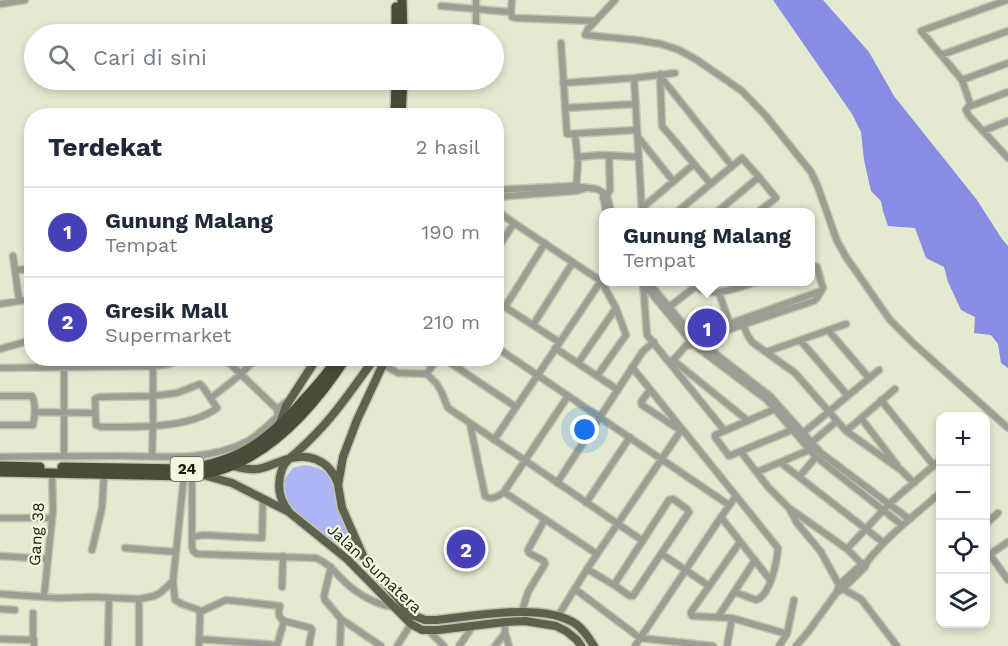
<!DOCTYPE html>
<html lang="id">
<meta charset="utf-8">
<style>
:root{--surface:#fff;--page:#f6f6f7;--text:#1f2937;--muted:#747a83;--line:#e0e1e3;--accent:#4740b6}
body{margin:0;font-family:"Work Sans",sans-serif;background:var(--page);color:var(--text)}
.controls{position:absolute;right:18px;bottom:18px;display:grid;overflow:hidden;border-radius:12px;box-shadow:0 3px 9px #0003}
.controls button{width:54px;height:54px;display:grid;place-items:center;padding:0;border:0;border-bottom:2px solid var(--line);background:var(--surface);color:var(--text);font:30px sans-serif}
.you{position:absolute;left:585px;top:430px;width:21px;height:21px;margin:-15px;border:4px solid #fff;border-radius:50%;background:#1a73e8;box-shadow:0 0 0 9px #1a73e833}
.badge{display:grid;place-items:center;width:39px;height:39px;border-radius:50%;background:var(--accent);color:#fff;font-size:20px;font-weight:700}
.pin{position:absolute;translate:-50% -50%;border:3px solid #fff;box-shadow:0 2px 6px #0006}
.popup{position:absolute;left:599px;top:208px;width:216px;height:78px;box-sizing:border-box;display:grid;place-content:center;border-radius:12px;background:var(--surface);filter:drop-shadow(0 2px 4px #0005);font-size:20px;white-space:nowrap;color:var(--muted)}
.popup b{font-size:22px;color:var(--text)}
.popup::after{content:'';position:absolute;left:50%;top:100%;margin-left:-12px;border:12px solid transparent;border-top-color:var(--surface)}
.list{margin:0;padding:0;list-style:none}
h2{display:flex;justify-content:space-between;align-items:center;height:78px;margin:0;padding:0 24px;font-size:26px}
h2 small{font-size:20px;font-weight:400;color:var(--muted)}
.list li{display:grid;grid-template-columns:39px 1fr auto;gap:18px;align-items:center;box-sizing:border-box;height:90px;padding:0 24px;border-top:2px solid var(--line)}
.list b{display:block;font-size:22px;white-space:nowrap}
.list p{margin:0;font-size:20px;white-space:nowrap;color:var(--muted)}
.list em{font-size:20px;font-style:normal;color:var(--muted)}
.icon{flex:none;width:33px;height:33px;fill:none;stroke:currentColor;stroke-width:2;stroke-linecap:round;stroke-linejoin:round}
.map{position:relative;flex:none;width:1008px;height:646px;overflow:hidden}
.search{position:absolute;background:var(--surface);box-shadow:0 3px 9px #0003;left:24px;top:24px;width:480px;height:66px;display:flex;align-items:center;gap:15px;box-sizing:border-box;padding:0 21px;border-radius:33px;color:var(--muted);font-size:22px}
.panel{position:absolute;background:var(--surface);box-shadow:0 3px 9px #0003;left:24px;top:108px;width:480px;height:258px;border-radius:24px}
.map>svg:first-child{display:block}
.green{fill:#aeb5f5}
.water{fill:#868de3}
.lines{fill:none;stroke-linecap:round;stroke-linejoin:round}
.minor-casing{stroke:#bfc5ae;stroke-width:9}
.major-casing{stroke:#bfc5ae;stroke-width:11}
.highway-casing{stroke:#bfc5ae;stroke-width:12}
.minor{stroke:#9b9e93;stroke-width:6}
.major{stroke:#5d624f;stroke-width:8}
.highway{stroke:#474d37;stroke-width:9}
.labels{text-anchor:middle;stroke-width:4.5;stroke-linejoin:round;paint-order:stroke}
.shield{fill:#f1f8dd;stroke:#5a5e4f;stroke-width:1.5}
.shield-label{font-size:15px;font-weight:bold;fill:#191c12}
.street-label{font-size:16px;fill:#191c12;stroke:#f1f8dd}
</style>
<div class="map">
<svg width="1008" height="646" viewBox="0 0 1008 646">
<rect width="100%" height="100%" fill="#e4ead0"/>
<path class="green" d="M304,465C319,467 324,469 333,482L360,558L355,562L286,503L282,486L286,477L293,468Z"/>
<path class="water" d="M773,0H823L869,52L894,96L977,200L1002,239L1008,246V368L1001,363L998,344L991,335L974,333L975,317L961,310L948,282L944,267L926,258L915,228L888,226L883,211L881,201L871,191L864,160L861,132L852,114Z"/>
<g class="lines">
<g class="minor-casing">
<path id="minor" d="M615,0L588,29L585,35L637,40L661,44L679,50L697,60L742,91L766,116L811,172L818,187L837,241L846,257L890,320L913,343L1008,428
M0,4L25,0
M441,6L511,12L512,0
M511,12L512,17L515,18L595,21
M476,27V0
M561,43L567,134L637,130
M941,55L1008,31
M660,74L662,126L711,184
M660,76L732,166
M634,78L642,212
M962,80L1008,63
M563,83L634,78L675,73
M1008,92L968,107L966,110L969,116L1008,158
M971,106L962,80L921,31L1007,0
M565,108L636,104
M983,131L1008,121
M575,134L578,162L576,190
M638,137L673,181
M577,157L602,155L639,157
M496,190L572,186L597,189L607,195L611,212
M603,195L606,212
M496,197L576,191L583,189
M603,198L607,195L610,190L609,157
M642,208L694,164
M496,210L514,223
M677,212L742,158L759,177L776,198L758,212
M717,212L759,177
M496,251L514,223L601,281L616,308L626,335L597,376
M13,256L19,300
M15,270L32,269
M642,282L694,345L767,400L816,457L902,525
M643,282L647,335L724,430
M648,282L694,337L770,396L821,453L909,519
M689,282C710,301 733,289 756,282
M719,293L731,327
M496,301L559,342
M0,304L32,299
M505,307L545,243
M669,307L695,287
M533,325L573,262
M743,325L748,336L752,342L795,373L846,431L901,470L914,483
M828,330L869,378
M800,340L848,396
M687,346C696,345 707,338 717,334C749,322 781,312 814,301L817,298L823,288L817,267L810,265
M496,347L729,505
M555,348L618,390
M0,349L32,340
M766,352L846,324
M224,358L277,409
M443,358L516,407
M673,360L747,420
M670,362C682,354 686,341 698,335L821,291
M578,363L616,308
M382,364L398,373L427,374L436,383L441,391L448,408L643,541
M632,367L778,548C777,562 770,596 756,600L735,592
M0,368L153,366L169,364L186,358
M64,368V456
M427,374L437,358
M200,384L203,387L217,408C189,429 135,427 101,427L96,425L95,399L99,397L153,396L177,393Z
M650,390L641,402L642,405L680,430
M0,396H32C36,404 35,417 33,425H0
M211,398L240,375L256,358
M881,400L934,466
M775,409L715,435V437L729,456L792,430
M35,412L95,413
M861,418L897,465
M470,424L485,496C491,501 499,496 504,492L568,396
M846,431L895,389
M803,433L879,370
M494,440L601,281
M811,443L837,421
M741,452L768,487L789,508L847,549L865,567
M152,456L153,426V366
M0,457C40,456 80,456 119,456C162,456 206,462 246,442C258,436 268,425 278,416L277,409L286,402
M781,463L884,543
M757,472L809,450
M184,476L173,581L175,600L182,604L199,610L200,615L199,646
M192,476V547L193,551L197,554L316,558C330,564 335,573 346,583C359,595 377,605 394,607
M799,477L816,457
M557,483L643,351L654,342
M504,492L597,554
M586,503L630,437
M789,508L797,523L821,552L839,585L843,589L861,599L897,646
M721,517L771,581
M0,518H51
M986,524L998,513
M192,537L203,535L262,538L263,499
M740,542L691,612V614L692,616L732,618L787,634
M125,548L176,552
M847,549L889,504L940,460
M986,549L1008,580
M92,550L102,508L104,475
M662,554L709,586
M990,554L1008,542
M0,556L48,559
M331,567L324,596L325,600L341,619L381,646
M587,569L614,585L630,596H633L689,512L687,509L673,499L669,500L614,585
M282,587L283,556
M575,589L640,638L713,646
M837,592L843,589L865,567C867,559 874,554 879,548C898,527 920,511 940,493
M0,594L60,598L92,597L139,599L154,596L160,593L173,581
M44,597L53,510L52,473
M0,609L15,610
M522,611L528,592L545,564L544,561L529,553L528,550L545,519
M200,612L226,600L280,606C278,613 278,617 284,621L311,628L312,630L309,646
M558,616L587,569L682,429
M718,617L755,560
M505,622V633L509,646
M428,630L444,646
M0,639L34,640V646
M199,639L277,645
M33,640V613
M108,646L109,598
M139,646V599
M277,646L284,621
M340,646L341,619
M397,646L411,624
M459,646L473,626
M495,646L505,633
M635,646L721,517L736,496
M727,646L732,618
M779,646L787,634L794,600
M796,646L808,632L837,592L839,585L863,563"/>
</g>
<g class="major-casing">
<path id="major" d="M375,358C360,378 346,399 330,418C320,430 308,442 297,452C290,458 285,461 282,469C276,486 279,500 290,513L347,559L411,624L422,630H438L505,622L525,621L556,626L566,631L577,640L581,646
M386,358L357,420L343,457L338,485L342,508L365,560L378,575L412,615L425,620H437C475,616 544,602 576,624C584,630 589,638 594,646
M353,359H374
M279,426L286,406L317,358
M231,461L233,466C241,468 248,470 257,469C266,468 275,463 284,460C308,452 329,459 338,484
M203,475L232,483L287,511"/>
</g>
<g class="highway-casing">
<path id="highway" d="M402,0L403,34
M396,7V34
M395,116L396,80
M401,116L403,80
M0,466L40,467
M62,467L185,469C241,461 269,440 305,398C316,386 328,373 337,358
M0,472L184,476C256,474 309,415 346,358"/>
</g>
<use href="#minor" class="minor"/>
<use href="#major" class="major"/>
<use href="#highway" class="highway"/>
</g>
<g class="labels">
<rect class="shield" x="170.5" y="457" width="33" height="24" rx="4.5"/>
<g class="shield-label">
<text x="187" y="474">24</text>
</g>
<g class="street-label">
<text transform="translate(36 534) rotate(-86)" y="6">Gang 38</text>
<text transform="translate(375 568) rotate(43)" y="6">Jalan Sumatera</text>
</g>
</g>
</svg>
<div class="controls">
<button>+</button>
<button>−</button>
<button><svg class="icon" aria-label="locate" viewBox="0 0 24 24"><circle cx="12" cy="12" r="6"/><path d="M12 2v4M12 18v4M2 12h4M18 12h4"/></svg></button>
<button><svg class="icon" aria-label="layers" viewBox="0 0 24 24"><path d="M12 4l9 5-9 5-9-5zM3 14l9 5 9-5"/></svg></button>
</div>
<div class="you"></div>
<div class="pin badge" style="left:707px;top:328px">1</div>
<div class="popup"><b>Gunung Malang</b>Tempat</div>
<div class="pin badge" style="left:466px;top:549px">2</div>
<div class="search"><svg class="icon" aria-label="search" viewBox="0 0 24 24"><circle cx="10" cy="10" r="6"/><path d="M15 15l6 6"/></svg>Cari di sini</div>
<section class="panel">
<h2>Terdekat<small>2 hasil</small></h2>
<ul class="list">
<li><span class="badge">1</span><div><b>Gunung Malang</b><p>Tempat</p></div><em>190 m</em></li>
<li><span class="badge">2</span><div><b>Gresik Mall</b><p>Supermarket</p></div><em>210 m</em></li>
</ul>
</section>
</div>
